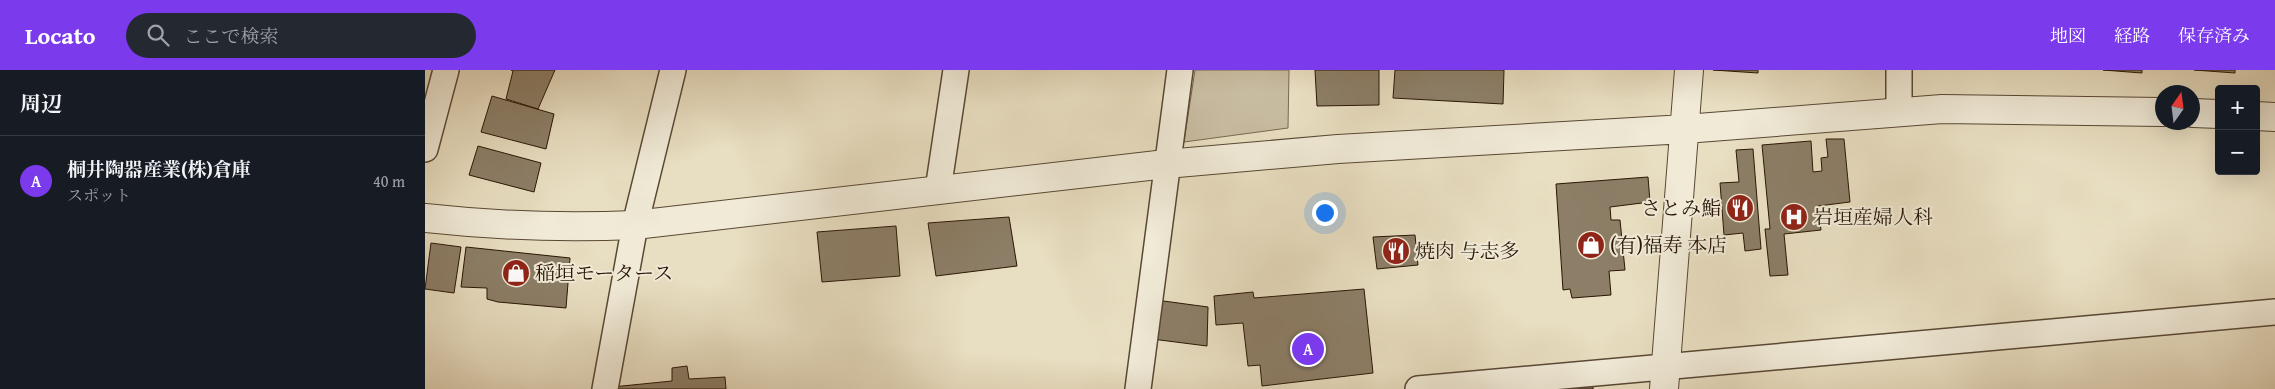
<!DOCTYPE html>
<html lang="ja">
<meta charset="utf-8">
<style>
:root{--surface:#171b24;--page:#242831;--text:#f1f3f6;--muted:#9ea1a6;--line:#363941;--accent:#7c3aed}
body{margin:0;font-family:"Gentium Book Plus","Noto Serif JP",serif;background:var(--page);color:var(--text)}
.controls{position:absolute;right:15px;top:15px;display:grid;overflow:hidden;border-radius:5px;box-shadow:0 5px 20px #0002}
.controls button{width:45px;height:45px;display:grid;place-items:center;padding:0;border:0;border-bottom:1px solid var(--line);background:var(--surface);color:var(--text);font:25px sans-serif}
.compass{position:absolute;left:1730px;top:15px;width:45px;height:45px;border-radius:50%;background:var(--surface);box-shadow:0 5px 20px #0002;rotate:14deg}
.you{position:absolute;left:899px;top:142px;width:18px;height:18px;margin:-12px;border:4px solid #fff;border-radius:50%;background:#1a73e8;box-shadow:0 0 0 8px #1a73e833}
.badge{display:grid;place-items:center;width:32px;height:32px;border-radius:50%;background:var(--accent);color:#fff;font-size:16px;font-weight:700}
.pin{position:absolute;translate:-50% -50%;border:2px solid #fff;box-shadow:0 1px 5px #0006}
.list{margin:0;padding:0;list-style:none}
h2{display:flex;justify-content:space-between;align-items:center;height:65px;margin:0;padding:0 20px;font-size:21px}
h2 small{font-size:16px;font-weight:400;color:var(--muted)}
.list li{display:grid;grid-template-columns:32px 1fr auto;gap:15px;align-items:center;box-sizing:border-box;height:90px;padding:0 20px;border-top:1px solid var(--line)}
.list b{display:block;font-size:19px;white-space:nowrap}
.list p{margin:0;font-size:16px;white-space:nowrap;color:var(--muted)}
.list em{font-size:16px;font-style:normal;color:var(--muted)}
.icon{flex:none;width:28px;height:28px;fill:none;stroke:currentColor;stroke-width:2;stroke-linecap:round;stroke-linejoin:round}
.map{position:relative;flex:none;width:1850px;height:319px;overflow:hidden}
header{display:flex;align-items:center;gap:30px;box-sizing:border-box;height:70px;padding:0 25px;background:var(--accent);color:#fff}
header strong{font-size:24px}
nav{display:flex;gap:28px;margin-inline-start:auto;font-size:18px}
.search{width:350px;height:45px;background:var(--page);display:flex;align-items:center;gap:12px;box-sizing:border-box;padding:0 18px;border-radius:28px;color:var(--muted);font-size:19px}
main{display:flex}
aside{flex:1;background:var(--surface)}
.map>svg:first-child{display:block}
.green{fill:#c8bca1;stroke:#786953}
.building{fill:#8c7e67;stroke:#291605}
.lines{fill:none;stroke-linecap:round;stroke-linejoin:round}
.minor-casing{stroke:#594834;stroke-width:28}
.tertiary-casing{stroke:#594834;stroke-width:30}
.minor{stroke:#f0ead7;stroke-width:25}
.tertiary{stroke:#f0ead7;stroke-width:28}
.labels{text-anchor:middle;stroke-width:4;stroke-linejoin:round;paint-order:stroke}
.poi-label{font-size:20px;fill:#291605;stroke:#f0ead7;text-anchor:start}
</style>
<header>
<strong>Locato</strong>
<div class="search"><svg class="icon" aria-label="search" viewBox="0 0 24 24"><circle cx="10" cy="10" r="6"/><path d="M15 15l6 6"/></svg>ここで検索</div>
<nav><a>地図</a><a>経路</a><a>保存済み</a></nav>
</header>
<main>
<aside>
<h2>周辺<small></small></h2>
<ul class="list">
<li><span class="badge">A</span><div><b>桐井陶器産業(株)倉庫</b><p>スポット</p></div><em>40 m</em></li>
</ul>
</aside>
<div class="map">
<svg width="1850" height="319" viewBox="0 0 1850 319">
<rect width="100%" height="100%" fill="#e8dec1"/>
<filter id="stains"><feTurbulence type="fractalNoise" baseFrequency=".004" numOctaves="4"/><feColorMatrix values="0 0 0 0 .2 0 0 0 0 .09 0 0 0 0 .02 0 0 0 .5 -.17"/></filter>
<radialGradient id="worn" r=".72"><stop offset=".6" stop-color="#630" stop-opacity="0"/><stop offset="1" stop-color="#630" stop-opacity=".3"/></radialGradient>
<path class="green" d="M770,0H864L863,58L759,72Z"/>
<path class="building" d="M86,0H130L113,39L81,29L88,1Z
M890,0H954V35L892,36Z
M970,0H1079L1078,34L968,28Z
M1288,0H1333V3Z
M1678,0H1717V3Z
M1769,0H1810V3Z
M67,26L129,44L121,79L56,62Z
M1401,69H1419L1425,132L1393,136L1396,160L1359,164L1363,205L1345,206L1340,159H1345L1337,75L1386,71L1388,102L1397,101L1396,88L1403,87Z
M53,76L116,93L109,122L44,105Z
M1328,79L1336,179L1320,181L1318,163L1299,165L1295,113L1314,112L1311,80Z
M1223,107L1225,132L1185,137L1186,150H1195L1200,200L1184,201L1186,225L1147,228L1145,219L1138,220L1131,114Z
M584,147L592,196L511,206L503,153Z
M471,156L475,206L397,212L392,162Z
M990,165L993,195L952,199L948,167Z
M6,173L36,177L29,223L0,219Z
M41,177L145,188L141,238L73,232L62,229V218L36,217Z
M939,219L948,303L837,316L835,295L823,296L818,253L791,255L789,226L828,222L829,228Z
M731,230L783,237L782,276L727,269Z
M262,296L264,309L300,307L301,319H187V317L247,311V298Z
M1168,316V319H1136Z"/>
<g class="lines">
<g class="minor-casing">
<path id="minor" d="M1474,42V0
M0,79L21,0
M513,120L531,0
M180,319L210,155L248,0
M713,319L755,0
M993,319L1850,242"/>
</g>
<g class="tertiary-casing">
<path id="tertiary" d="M1768,43L1794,44
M1831,46L1850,47
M0,148C72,156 137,158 210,155L741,94L913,79L1260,59L1517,39L1738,42
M1239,319L1264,0"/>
</g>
<use href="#minor" class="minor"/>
<use href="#tertiary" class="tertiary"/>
</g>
<defs>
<g id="restaurant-disc" transform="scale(1.4375)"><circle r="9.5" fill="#8f2418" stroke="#f0ead7"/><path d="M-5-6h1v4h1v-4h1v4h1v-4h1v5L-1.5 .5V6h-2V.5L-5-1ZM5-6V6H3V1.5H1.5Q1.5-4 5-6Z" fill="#fff"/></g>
<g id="hospital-disc" transform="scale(1.4375)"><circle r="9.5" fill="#8f2418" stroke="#f0ead7"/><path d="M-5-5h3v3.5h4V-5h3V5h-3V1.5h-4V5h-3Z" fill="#fff"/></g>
<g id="shop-disc" transform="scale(1.4375)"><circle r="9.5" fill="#8f2418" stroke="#f0ead7"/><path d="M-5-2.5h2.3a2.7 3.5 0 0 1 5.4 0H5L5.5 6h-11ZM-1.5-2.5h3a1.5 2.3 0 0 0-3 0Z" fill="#fff"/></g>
</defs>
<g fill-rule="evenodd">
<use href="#restaurant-disc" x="1315" y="138"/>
<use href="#hospital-disc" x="1369" y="147"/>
<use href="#shop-disc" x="1166" y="175"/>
<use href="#restaurant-disc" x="971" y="181"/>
<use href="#shop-disc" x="91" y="203"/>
</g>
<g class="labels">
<g class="poi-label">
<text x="1296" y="145" text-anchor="end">さとみ鮨</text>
<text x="1388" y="154">岩垣産婦人科</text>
<text x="1185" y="182">(有)福寿 本店</text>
<text x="990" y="188">焼肉 与志多</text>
<text x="110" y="210">稲垣モータース</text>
</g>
</g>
<rect width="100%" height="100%" filter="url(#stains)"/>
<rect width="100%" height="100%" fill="url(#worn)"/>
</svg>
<div class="controls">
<button>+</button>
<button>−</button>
</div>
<svg class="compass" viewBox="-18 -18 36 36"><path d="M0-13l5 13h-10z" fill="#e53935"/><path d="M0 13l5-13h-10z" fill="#9ea1a6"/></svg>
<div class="you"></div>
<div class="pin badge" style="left:883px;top:279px">A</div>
</div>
</main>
